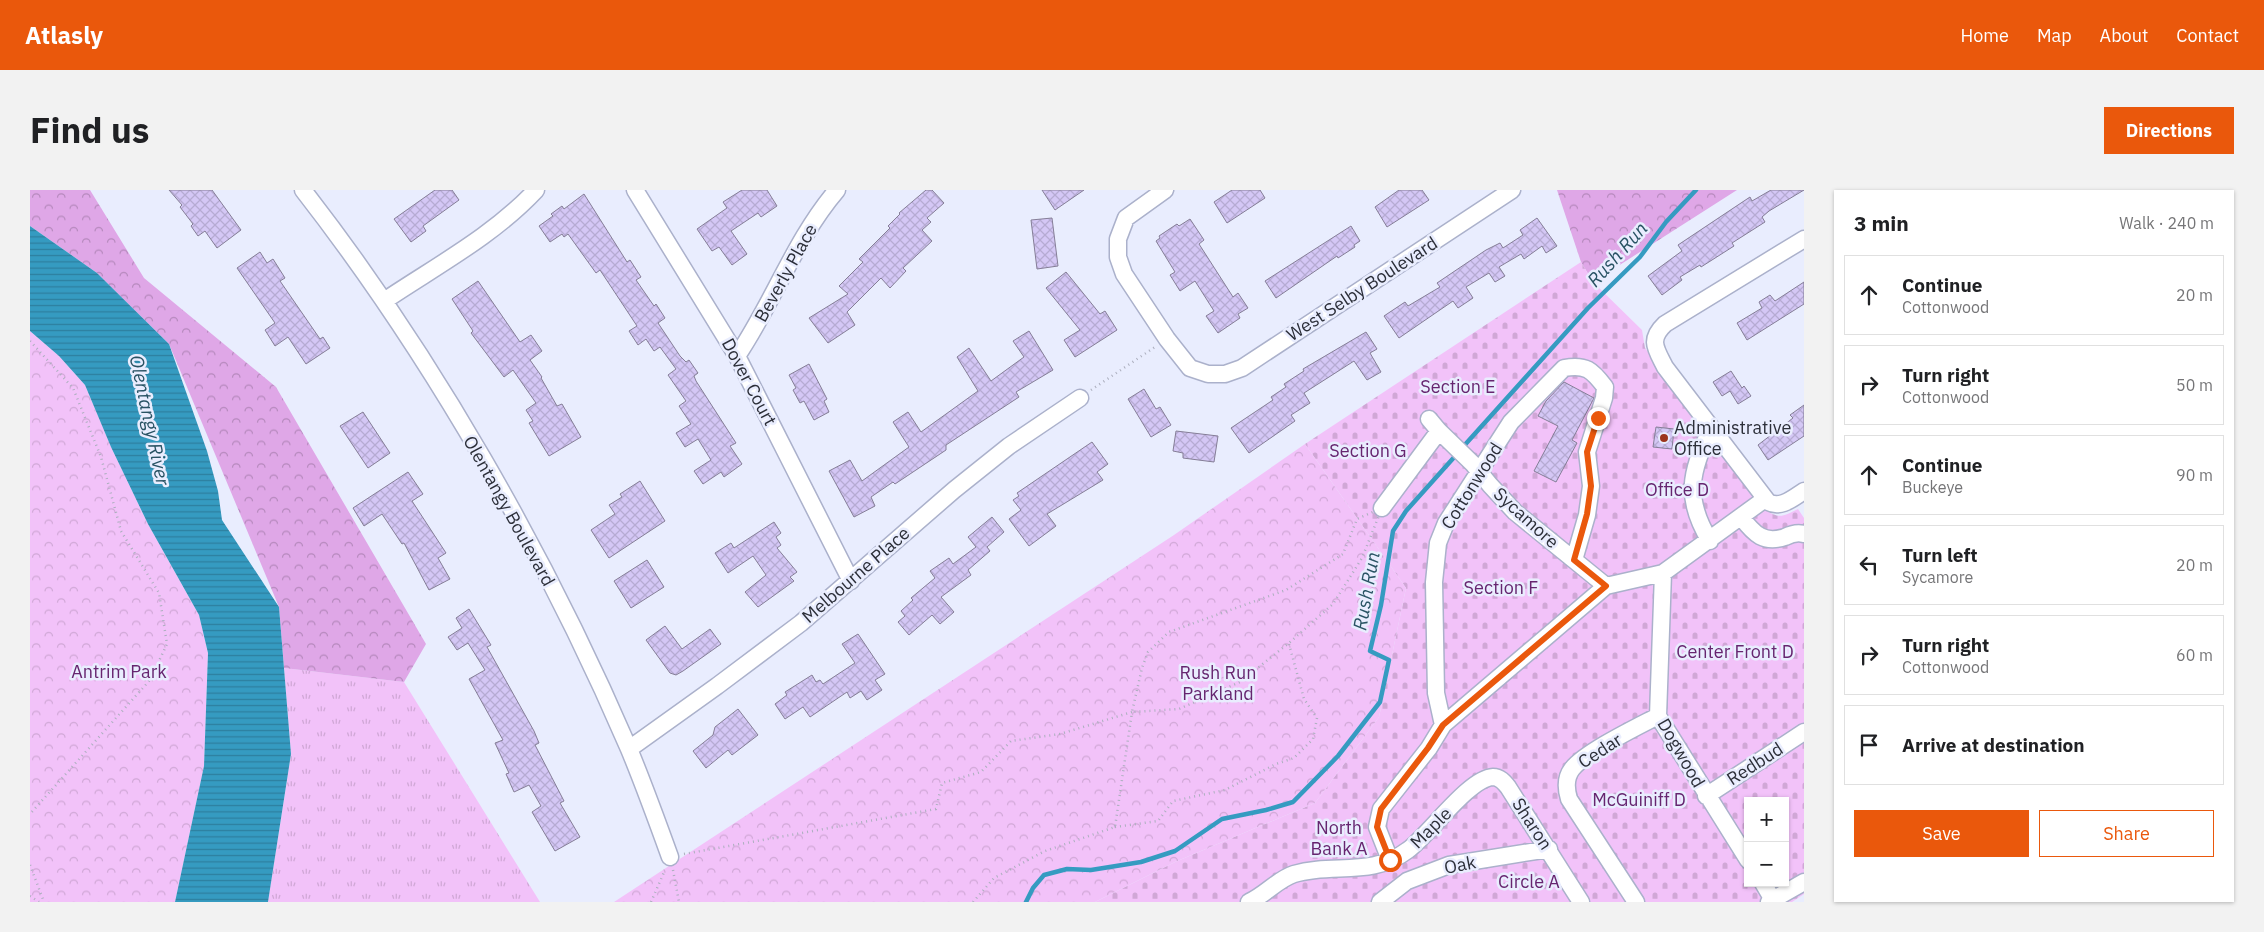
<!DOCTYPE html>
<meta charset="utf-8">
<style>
:root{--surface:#fff;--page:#f2f2f2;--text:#202124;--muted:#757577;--line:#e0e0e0;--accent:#ea580c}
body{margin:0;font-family:"IBM Plex Sans",sans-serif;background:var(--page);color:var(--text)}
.controls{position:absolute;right:15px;bottom:15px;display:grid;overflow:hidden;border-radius:0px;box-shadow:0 1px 4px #0004}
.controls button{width:45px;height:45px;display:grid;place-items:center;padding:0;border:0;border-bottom:1px solid var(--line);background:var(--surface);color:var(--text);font:25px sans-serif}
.stop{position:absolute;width:15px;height:15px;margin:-11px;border:4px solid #ea580c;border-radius:50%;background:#fff}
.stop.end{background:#ea580c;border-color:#fff;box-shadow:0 1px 5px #0008}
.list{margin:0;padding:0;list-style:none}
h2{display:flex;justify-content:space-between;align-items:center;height:65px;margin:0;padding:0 20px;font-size:21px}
h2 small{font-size:16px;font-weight:400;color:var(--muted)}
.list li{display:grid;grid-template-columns:32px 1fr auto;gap:15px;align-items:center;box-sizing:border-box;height:80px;margin:0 10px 10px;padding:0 10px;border:1px solid var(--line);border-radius:0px}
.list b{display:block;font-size:19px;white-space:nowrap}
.list p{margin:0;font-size:16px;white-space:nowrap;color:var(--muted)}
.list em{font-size:16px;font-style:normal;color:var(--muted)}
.actions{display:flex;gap:10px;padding:15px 20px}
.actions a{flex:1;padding:11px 0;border:1px solid var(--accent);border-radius:0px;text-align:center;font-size:18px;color:var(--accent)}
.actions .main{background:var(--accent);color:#fff}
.icon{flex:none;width:28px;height:28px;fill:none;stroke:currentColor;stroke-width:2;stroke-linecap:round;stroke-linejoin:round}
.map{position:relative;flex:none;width:1774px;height:712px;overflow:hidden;border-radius:0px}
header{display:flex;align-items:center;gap:30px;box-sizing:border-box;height:70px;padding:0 25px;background:var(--accent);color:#fff}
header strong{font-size:24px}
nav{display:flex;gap:28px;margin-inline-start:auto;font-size:18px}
.intro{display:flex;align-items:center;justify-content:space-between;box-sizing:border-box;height:120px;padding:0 30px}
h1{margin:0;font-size:35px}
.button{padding:12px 22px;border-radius:0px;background:var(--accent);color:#fff;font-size:18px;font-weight:700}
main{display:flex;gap:30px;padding:0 30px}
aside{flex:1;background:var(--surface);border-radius:0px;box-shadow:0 1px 4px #0004}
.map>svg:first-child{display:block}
.grass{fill:url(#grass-tufts)}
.forest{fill:url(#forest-crowns)}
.cemetery{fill:url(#cemetery-stones);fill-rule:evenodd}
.park{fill:url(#park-crowns)}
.water{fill:url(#water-rules)}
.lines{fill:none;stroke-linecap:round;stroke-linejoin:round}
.stream{stroke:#359bc1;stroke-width:4.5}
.building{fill:url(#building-cross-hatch);stroke:#857e97}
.minor-casing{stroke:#abb1cb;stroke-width:19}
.path{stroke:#acafbe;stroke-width:2.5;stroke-dasharray:1 4;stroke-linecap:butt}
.minor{stroke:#fff;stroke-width:16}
.route{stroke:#ea580c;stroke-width:6}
.poi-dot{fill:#9c341d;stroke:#e9edfe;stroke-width:2}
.labels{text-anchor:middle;stroke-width:5;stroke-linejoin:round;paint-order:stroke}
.street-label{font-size:18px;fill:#2c2f39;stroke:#e9edfe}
.park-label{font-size:18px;fill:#662570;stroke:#e9edfe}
.poi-label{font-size:18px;fill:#2c2f39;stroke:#e9edfe;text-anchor:start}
.water-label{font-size:19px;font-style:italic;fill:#295364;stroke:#e9edfe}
</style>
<header>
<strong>Atlasly</strong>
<nav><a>Home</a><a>Map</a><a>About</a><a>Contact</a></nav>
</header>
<div class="intro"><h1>Find us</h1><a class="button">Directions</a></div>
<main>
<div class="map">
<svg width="1774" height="712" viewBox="0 0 1774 712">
<defs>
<pattern id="grass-tufts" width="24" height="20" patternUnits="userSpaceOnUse" patternTransform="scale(1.25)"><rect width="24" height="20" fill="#f2c2f9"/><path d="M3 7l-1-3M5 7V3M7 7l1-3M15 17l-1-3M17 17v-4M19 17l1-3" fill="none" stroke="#d0a7d6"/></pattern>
<pattern id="forest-crowns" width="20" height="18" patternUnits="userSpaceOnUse" patternTransform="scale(1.25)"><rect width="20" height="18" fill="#dfa7e7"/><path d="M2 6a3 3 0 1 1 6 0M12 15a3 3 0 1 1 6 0" fill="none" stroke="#b588bc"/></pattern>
<pattern id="cemetery-stones" width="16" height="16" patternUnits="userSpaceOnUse" patternTransform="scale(1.25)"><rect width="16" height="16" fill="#f2c2f9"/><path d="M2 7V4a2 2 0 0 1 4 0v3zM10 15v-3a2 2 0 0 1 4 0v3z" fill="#d0a7d6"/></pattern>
<pattern id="park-crowns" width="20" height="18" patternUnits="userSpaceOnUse" patternTransform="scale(1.25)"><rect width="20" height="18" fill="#f2c2f9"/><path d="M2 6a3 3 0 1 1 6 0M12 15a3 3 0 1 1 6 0" fill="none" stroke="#d0a7d6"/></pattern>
<pattern id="water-rules" width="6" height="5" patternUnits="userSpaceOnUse" patternTransform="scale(1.25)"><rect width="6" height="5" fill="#359bc1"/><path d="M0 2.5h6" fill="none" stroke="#2d7f9e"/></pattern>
<pattern id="building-cross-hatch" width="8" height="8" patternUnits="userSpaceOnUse" patternTransform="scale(1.25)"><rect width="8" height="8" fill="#d4c7f5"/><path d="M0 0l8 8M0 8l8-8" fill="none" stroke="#b6abd3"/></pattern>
</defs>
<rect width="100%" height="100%" fill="#e9edfe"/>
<path class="grass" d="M254,478L374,492L510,712H238L261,564Z"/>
<path class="forest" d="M0,0H60L114,88L246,197L396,454L374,492L254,478L249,417L139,154L67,83L0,36Z
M1527,0H1707L1563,92L1551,72Z"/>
<path class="cemetery" d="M1551,72L1563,92L1612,140L1615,158L1734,319C1749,329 1752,327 1768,319L1774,328V704L1762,712H1065L1145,672L1285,613L1349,527L1376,398L1275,254ZM1718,611H1755V693H1718Z"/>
<path class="park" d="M0,141L29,166L55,195L81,257L118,334L169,425L178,463L174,576L145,712H0Z
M1275,254L1376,398L1349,527L1285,613L1145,672L1065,712H584L1144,345Z"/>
<path class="water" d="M0,36L67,83L139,154L177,261L188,301L192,330L249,417L261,564L238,712H145L174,576L178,463L169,425L118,334L81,257L55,195L29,166L0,141Z"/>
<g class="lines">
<path class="stream" d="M1432,258L1558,118L1610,67L1636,32L1666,0
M996,712L1003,698L1014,685L1037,679L1061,680L1111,672L1145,661L1192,629L1236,620L1263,612L1308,566L1350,512L1359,470L1340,461L1351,415L1363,341L1376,321L1427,264"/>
</g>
<path class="building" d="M139,0H182L211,40L187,58L175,41L168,46L161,36L163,34L150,17L152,15Z
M405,0H422L429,10L393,36L396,41L381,52L364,29Z
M712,0H737L747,16L731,27L728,23L701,41L717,64L702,75L689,57L682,61L667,39L697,18L693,12Z
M896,0H902L914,13L897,28L901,32L892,40L902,51L873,78L876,81L860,98L851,88L817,122L825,135L798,153L779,128L818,104L809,96L833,72L829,69L860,38L858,36L870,24L869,23Z
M1012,0H1054L1025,20Z
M1202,0H1230L1235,8L1197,33L1184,12Z
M1369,0H1392L1399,10L1357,37L1345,17Z
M1741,0H1774L1739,21L1732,27L1735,32L1702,53L1704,56L1671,77L1670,75L1650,87L1652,90L1632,105L1618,86L1652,61L1648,55L1720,7L1722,11Z
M554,4L597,72L600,70L611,87L606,90L624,116L626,114L635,128L628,133L650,166L656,172L659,170L668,183L664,186L666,191L706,253L700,256L712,274L694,287L691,282L673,294L664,281L681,270L668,249L655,257L646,243L661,234L649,216L656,211L638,185L646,179L630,157L624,161L616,149L608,155L599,141L607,136L570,80L566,83L538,44L534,47L532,44L520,52L509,36L523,26L521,24L532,16L534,19Z
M1022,28L1028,76L1007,79L1001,30Z
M1507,28L1527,56L1516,63L1512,56L1494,69L1491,64L1469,77L1475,86L1465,92L1459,83L1436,97L1443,108L1428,118L1423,111L1369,148L1354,126L1375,112L1378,116L1410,97L1407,93L1456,60L1470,53L1473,58L1493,45L1490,40Z
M1160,29L1174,50L1169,54L1203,107L1208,103L1218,118L1208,124L1210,128L1188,143L1176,126L1184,121L1165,91L1150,101L1140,85L1145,82L1126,51L1130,48L1129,46L1147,34L1149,36Z
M1321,36L1330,51L1324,55L1325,57L1308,68L1307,66L1246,108L1235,91Z
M230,62L237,73L243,69L255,88L250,91L290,149L293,147L300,158L276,174L258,147L245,156L235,140L245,133L207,78Z
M1036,82L1070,124L1075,121L1087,140L1045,167L1034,150L1050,140L1016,98Z
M448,91L490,152L501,145L512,161L500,170L512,187L511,188L527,216L532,214L551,247L519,266L499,233L503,231L496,220L506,213L483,180L474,187L441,143L443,141L422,109Z
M1774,92V114L1717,150L1707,133L1732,118L1729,112L1740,105L1745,111Z
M999,141L1023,180L986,202L989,207L916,255V260L865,294L863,292L841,307L845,316L824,327L799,281L820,270L832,291L879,257L863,232L878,222L891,242L948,201L927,167L939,158L961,191L994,167L983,151Z
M1336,142L1347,159L1340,163L1351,182L1337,190L1324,171L1274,203L1280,213L1261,225L1265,231L1219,263L1201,238L1243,210L1241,207L1256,197L1254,194L1274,181L1273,179Z
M779,174L797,209L794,211L799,222L784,230L774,211L770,213L763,200L766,198L759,185Z
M1701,181L1712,198L1714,196L1721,206L1708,214L1700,201L1692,206L1683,192Z
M1534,192L1564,208L1542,250L1547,253L1526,292L1504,281L1528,236L1508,226L1516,211Z
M1114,199L1126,219L1130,217L1141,235L1121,247L1098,209Z
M1774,215V246L1738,270L1728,255L1763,228L1760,225Z
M333,222L360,263L338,278L310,236Z
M1626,237L1644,239L1642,259L1623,257Z
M1146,241L1188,246L1184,272L1153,268V263L1143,261Z
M1062,252L1078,274L1067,282L1073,290L1017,324L1026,336L999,356L979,329L991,320L983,310L989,306L987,303Z
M378,282L393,304L382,311L416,363L408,368L420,389L399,400L374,353L372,354L352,324L334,336L323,318Z
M610,291L635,331L579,368L561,340L585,324L579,315L592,307L590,304Z
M962,327L974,342L957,357L960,361L938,380L941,385L911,407L924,422L910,434L902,425L879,445L868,432L875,426L871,421L883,410L881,408L905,388L900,381L919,368L923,374L946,357L938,347Z
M744,332L751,343L746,347L751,355L747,358L767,382L760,387L764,391L728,417L715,402L736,385L723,366L698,383L685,363L701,353L704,358Z
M617,370L634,397L601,418L584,391Z
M439,419L461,455L457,457L504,541L509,553L505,555L534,611L530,613L550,647L525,661L502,622L511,616L499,595L484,602L476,584L479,583L465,553L473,550L439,489L455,480L438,453L427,460L418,447L432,438L426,428Z
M635,436L652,459L680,439L691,454L653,481L646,485L640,483L616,450Z
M828,444L855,484L845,490L852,500L837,510L831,501L820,508L817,502L780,527L773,517L755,529L745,514L757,505L755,502L782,485L786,492L790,490L793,494L825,473L812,454Z
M708,519L728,545L702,565L698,560L676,578L663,561L683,545L685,537Z"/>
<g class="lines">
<g class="minor-casing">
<path id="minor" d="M273,0C403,167 515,364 599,559C614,595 627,631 640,667
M605,0L707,166L821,391
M1135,0L1096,28L1088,49V67L1094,84L1137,149L1160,178L1178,184H1195L1212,178L1482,0
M1774,49L1635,134C1618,150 1626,159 1635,177L1738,312C1751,319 1763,308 1774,301
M354,111C406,76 463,46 506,0
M707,166C743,113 765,49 807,0
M1399,229L1409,241L1443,274L1460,295L1485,322L1576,396L1633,383L1735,309
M1352,318L1409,241
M1712,328C1724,344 1734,354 1755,347C1761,344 1767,342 1774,344
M1680,351C1654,309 1660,281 1681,239
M1633,383L1628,526L1718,670
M1413,535L1576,396
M599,559L687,496L771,433L924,300L979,256L1050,208
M1676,606L1774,542
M1360,670L1347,637L1351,619L1399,558L1413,535L1406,503L1404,392L1408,353L1416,333L1481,232L1534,178C1556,174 1562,180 1575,197L1574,208L1557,262L1561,296L1557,325L1544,370
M1733,693L1743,710
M1219,712C1235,705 1248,689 1264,684C1304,672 1341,688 1378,660C1399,645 1439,588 1463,587C1470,587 1474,592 1478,597L1551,712
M1350,712L1377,691L1419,675L1519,659
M1606,712L1539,609C1536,599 1535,588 1542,579C1555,562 1607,537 1628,526
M1739,712L1774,692"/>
</g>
<path class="path" d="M0,151L43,198L71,267L91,341L129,403L137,454L120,490L0,624
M1061,200L1125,157
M1352,318L1332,368L1303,414L1259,453L1210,492L1149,519L1102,522L1112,478L1118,462L1139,442L1256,400L1313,364L1327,329Z
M1085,637L1128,631L1143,611L1195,600L1246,574L1264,568L1283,549L1287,528L1274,509L1259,454
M654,664L906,619L912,593L951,582L981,551L1030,544L1102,522L1085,637L1015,661L964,688L943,712
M0,675L14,712
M643,680L649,712
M0,706L9,712
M621,712L635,680"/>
<use href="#minor" class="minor"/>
</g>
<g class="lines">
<path class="route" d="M1360,670L1347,637L1351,619L1398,558L1413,535L1576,396L1544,370L1557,324L1561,296L1557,262L1568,228"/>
</g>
<circle class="poi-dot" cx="1634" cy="248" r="5"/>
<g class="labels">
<g class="street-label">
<text transform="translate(756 83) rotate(-61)" y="6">Beverly Place</text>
<text transform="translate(1332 99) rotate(-33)" y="6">West Selby Boulevard</text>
<text transform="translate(719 192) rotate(62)" y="6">Dover Court</text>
<text transform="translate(1442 296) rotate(-58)" y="6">Cottonwood</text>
<text transform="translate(479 321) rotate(61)" y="6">Olentangy Boulevard</text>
<text transform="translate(1496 328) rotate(42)" y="6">Sycamore</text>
<text transform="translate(826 385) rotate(-41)" y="6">Melbourne Place</text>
<text transform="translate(1570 561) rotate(-33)" y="6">Cedar</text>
<text transform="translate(1651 563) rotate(60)" y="6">Dogwood</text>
<text transform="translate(1725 574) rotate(-33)" y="6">Redbud</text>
<text transform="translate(1502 634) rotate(57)" y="6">Sharon</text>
<text transform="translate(1401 638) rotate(-45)" y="6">Maple</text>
<text transform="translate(1430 675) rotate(-11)" y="6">Oak</text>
</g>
<g class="park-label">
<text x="1428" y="203">Section E</text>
<text x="1338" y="267">Section G</text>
<text x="1647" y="306">Office D</text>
<text x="1471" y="404">Section F</text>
<text x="1705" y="468">Center Front D</text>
<text x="89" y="488">Antrim Park</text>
<text x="1188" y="489">Rush Run<tspan x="1188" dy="21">Parkland</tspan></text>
<text x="1609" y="616">McGuiniff D</text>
<text x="1309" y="644">North<tspan x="1309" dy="21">Bank A</tspan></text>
<text x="1499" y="698">Circle A</text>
</g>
<g class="poi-label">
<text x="1644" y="244">Administrative<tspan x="1644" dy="21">Office</tspan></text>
</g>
<g class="water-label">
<text transform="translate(1587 64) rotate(-48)" y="7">Rush Run</text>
<text transform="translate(120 230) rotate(78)" y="7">Olentangy River</text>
<text transform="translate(1336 401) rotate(-80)" y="7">Rush Run</text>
</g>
</g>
</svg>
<div class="controls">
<button>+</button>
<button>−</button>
</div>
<div class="stop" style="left:1360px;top:670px"></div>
<div class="stop end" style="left:1568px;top:228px"></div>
</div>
<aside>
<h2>3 min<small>Walk · 240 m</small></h2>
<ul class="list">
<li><svg class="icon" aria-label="ahead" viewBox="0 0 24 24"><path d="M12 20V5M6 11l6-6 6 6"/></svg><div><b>Continue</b><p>Cottonwood</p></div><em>20 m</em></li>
<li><svg class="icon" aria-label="right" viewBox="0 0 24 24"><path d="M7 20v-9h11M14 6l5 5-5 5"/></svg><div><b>Turn right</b><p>Cottonwood</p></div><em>50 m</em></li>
<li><svg class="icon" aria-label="ahead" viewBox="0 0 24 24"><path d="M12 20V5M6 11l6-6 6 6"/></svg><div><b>Continue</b><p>Buckeye</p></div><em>90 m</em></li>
<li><svg class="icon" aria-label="left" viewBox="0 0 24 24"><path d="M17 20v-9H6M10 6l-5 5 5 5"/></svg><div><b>Turn left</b><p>Sycamore</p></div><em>20 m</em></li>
<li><svg class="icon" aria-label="right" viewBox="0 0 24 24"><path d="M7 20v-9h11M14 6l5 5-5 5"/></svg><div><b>Turn right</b><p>Cottonwood</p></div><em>60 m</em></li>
<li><svg class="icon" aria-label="arrive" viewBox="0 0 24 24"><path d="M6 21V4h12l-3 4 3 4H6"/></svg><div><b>Arrive at destination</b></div></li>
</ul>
<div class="actions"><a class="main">Save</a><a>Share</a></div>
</aside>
</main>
